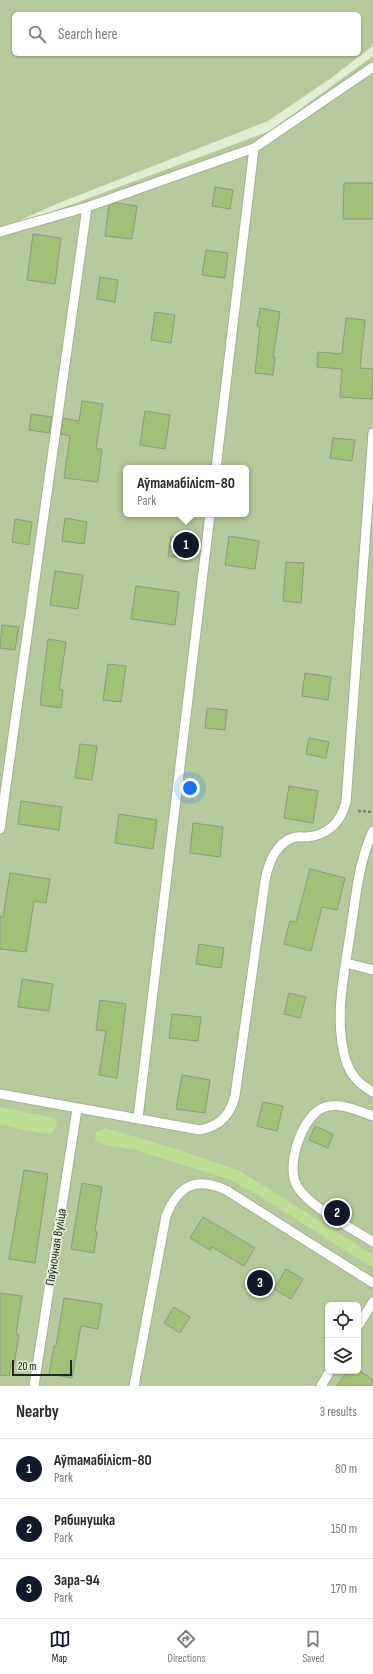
<!DOCTYPE html>
<meta charset="utf-8">
<style>
:root{--surface:#fff;--page:#f2f2f3;--text:#2b2b33;--muted:#7c7c81;--line:#e1e1e2;--accent:#111827}
body{margin:0;font-family:"Sofia Sans Condensed",sans-serif;background:var(--page);color:var(--text)}
.controls{position:absolute;right:12px;bottom:12px;display:grid;overflow:hidden;border-radius:6px;box-shadow:0 1px 3px #0004}
.controls button{width:36px;height:36px;display:grid;place-items:center;padding:0;border:0;border-bottom:1px solid var(--line);background:var(--surface);color:var(--text);font:20px sans-serif}
.scale{position:absolute;left:12px;bottom:10px;width:60px;box-sizing:border-box;padding-left:4px;border:2px solid #22261d;border-top:0;font-size:11px;line-height:14px;white-space:nowrap;color:#22261d;-webkit-text-stroke:3px #e2edd5;paint-order:stroke}
.you{position:absolute;left:190px;top:788px;width:14px;height:14px;margin:-10px;border:3px solid #fff;border-radius:50%;background:#1a73e8;box-shadow:0 0 0 6px #1a73e833}
.badge{display:grid;place-items:center;width:26px;height:26px;border-radius:50%;background:var(--accent);color:#fff;font-size:13px;font-weight:700}
.pin{position:absolute;translate:-50% -50%;border:2px solid #fff;box-shadow:0 1px 4px #0006}
.popup{position:absolute;left:123px;top:465px;width:126px;height:52px;box-sizing:border-box;display:grid;place-content:center;border-radius:6px;background:var(--surface);filter:drop-shadow(0 1px 3px #0005);font-size:13px;white-space:nowrap;color:var(--muted)}
.popup b{font-size:15px;color:var(--text)}
.popup::after{content:'';position:absolute;left:50%;top:100%;margin-left:-8px;border:8px solid transparent;border-top-color:var(--surface)}
.list{margin:0;padding:0;list-style:none}
h2{display:flex;justify-content:space-between;align-items:center;height:52px;margin:0;padding:0 16px;font-size:17px}
h2 small{font-size:13px;font-weight:400;color:var(--muted)}
.list li{display:grid;grid-template-columns:26px 1fr auto;gap:12px;align-items:center;box-sizing:border-box;height:60px;padding:0 16px;border-top:1px solid var(--line)}
.list b{display:block;font-size:15px;white-space:nowrap}
.list p{margin:0;font-size:13px;white-space:nowrap;color:var(--muted)}
.list em{font-size:13px;font-style:normal;color:var(--muted)}
.icon{flex:none;width:22px;height:22px;fill:none;stroke:currentColor;stroke-width:2;stroke-linecap:round;stroke-linejoin:round}
.map{position:relative;flex:none;width:373px;height:1386px;overflow:hidden}
.search{position:absolute;background:var(--surface);box-shadow:0 1px 3px #0004;left:12px;right:12px;top:12px;height:44px;display:flex;align-items:center;gap:10px;box-sizing:border-box;padding:0 14px;border-radius:6px;color:var(--muted);font-size:15px}
.sheet{height:232px;background:var(--surface)}
nav{display:flex;justify-content:space-around;align-items:center;box-sizing:border-box;height:56px;border-top:1px solid var(--line);background:var(--surface);font-size:11px;color:var(--muted)}
nav a{display:grid;justify-items:center;gap:2px}
nav .on{color:var(--accent)}
.map>svg:first-child{display:block}
.green{fill:#b5c99c;fill-rule:evenodd}
.water{fill:#bede94}
.building{fill:#a2c178;stroke:#8f9983}
.lines{fill:none;stroke-linecap:round;stroke-linejoin:round}
.lane-casing{stroke:#a5af99;stroke-width:11}
.path{stroke:#7a8171;stroke-width:2.5;stroke-dasharray:3 2;stroke-linecap:butt}
.lane{stroke:#fff;stroke-width:9}
.labels{text-anchor:middle;stroke-width:3;stroke-linejoin:round;paint-order:stroke}
.street-label{font-size:13px;fill:#22261d;stroke:#e2edd5}
</style>
<div class="map">
<svg width="373" height="1386" viewBox="0 0 373 1386">
<rect width="100%" height="100%" fill="#e2edd5"/>
<path class="green" d="M0,0H373V46L331,78L268,121L59,203L0,229ZM14,14H359V54H14Z
M373,56V1386H0V231L270,131ZM126,468H246V514H126ZM328,1305H358V1371H328Z"/>
<path class="water" d="M0,1107L51,1117L56,1121L57,1126L52,1133L46,1134L0,1125Z
M105,1128L177,1149L240,1171L373,1255V1268L258,1195L229,1179L138,1151L101,1144L95,1139L96,1132Z"/>
<path class="building" d="M344,183H373V219H343Z
M215,187L233,190L230,209L212,206Z
M117,203L137,206L132,239L105,236L109,205Z
M33,234L61,238L55,284L27,280Z
M206,250L228,253L225,278L202,275Z
M100,277L118,280L115,302L97,299Z
M260,308L280,312L273,357H275L273,375L255,373L260,327L257,326Z
M155,312L175,315L171,343L151,340Z
M346,318L365,320L360,368L373,369L372,399L340,397L342,369L317,367L318,352L342,354Z
M82,401L103,404L96,449H102L98,482L64,478L70,436L61,434L63,418L79,421Z
M145,411L170,415L165,449L140,445Z
M31,414L52,417L49,433L29,430Z
M333,438L355,440L352,461L330,458Z
M65,518L87,522L84,544L62,541Z
M15,519L32,522L29,545L12,542Z
M171,536L188,538L185,558L168,556Z
M229,536L259,541L255,569L225,565Z
M286,562L304,563L301,603L283,601Z
M55,571L83,575L78,609L50,605Z
M136,586L179,592L175,625L131,619Z
M2,625L19,627L15,650L0,648Z
M48,639L66,642L59,689L63,690L61,708L40,705Z
M108,664L126,666L121,702L103,700Z
M305,673L331,677L328,700L302,696Z
M207,708L227,710L225,730L205,728Z
M309,738L329,742L326,758L306,754Z
M80,744L97,746L92,780L75,778Z
M289,786L318,791L313,823L284,818Z
M21,801L62,807L59,830L18,824Z
M119,814L157,820L153,849L115,843Z
M193,823L223,827L220,857L190,853Z
M310,869L345,878L337,910L322,907L311,951L284,944L290,921L296,922Z
M10,873L50,879L46,903L34,901L26,952L0,949V916L3,917Z
M199,944L224,948L221,968L196,964Z
M22,979L53,984L49,1011L18,1007Z
M289,993L306,997L300,1018L284,1014Z
M100,1000L126,1004L117,1078L99,1075L106,1031L96,1030Z
M172,1014L201,1017L198,1041L169,1038Z
M182,1075L210,1080L205,1113L176,1109Z
M263,1102L283,1106L277,1131L257,1126Z
M315,1126L333,1134L328,1148L309,1140Z
M24,1170L48,1174L35,1263L9,1259Z
M82,1183L102,1187L95,1231L97,1232L94,1253L71,1249Z
M203,1217L255,1248L244,1266L212,1247L210,1250L190,1238Z
M286,1269L303,1279L291,1299L274,1289Z
M0,1293L22,1296L16,1334L19,1335L14,1365L11,1364L9,1376L0,1375Z
M64,1298L102,1304L98,1329L81,1326L72,1378L49,1374L54,1346H56Z
M174,1307L190,1317L180,1333L164,1323Z
M347,1371H360L373,1380V1386H337Z"/>
<g class="lines">
<g class="lane-casing">
<path id="lane" d="M0,232L87,207L254,148L373,67
M216,468L254,148
M0,829L87,207
M373,831C359,861 356,895 351,928C345,970 333,1019 346,1061C350,1074 360,1085 373,1092
M346,963L373,970
M0,1094L200,1130C220,1126 230,1115 235,1096L265,881C268,865 274,845 292,838C297,836 302,837 307,837C328,835 341,822 346,802L373,433
M373,1116C358,1111 341,1102 325,1107C302,1114 285,1167 297,1186C309,1207 352,1228 373,1242
M138,1118L210,514
M358,1326L373,1302
M34,1386L77,1109
M134,1386L166,1216C178,1186 195,1176 226,1190L373,1283
M321,1386L330,1371"/>
</g>
<path class="path" d="M358,811L373,812"/>
<use href="#lane" class="lane"/>
</g>
<g class="labels">
<g class="street-label">
<text transform="translate(55 1247) rotate(-81)" y="5">Паўночная вуліца</text>
</g>
</g>
</svg>
<div class="controls">
<button><svg class="icon" aria-label="locate" viewBox="0 0 24 24"><circle cx="12" cy="12" r="6"/><path d="M12 2v4M12 18v4M2 12h4M18 12h4"/></svg></button>
<button><svg class="icon" aria-label="layers" viewBox="0 0 24 24"><path d="M12 4l9 5-9 5-9-5zM3 14l9 5 9-5"/></svg></button>
</div>
<div class="scale">20 m</div>
<div class="you"></div>
<div class="pin badge" style="left:186px;top:545px">1</div>
<div class="popup"><b>Аўтамабіліст-80</b>Park</div>
<div class="pin badge" style="left:337px;top:1213px">2</div>
<div class="pin badge" style="left:260px;top:1283px">3</div>
<div class="search"><svg class="icon" aria-label="search" viewBox="0 0 24 24"><circle cx="10" cy="10" r="6"/><path d="M15 15l6 6"/></svg>Search here</div>
</div>
<section class="sheet">
<h2>Nearby<small>3 results</small></h2>
<ul class="list">
<li><span class="badge">1</span><div><b>Аўтамабіліст-80</b><p>Park</p></div><em>80 m</em></li>
<li><span class="badge">2</span><div><b>Рябинушка</b><p>Park</p></div><em>150 m</em></li>
<li><span class="badge">3</span><div><b>Зара-94</b><p>Park</p></div><em>170 m</em></li>
</ul>
</section>
<nav>
<a class="on"><svg class="icon" aria-label="map" viewBox="0 0 24 24"><path d="M3 6l6-2 6 2 6-2v14l-6 2-6-2-6 2zM9 4v14M15 6v14"/></svg>Map</a>
<a><svg class="icon" aria-label="directions" viewBox="0 0 24 24"><path d="M12 3l9 9-9 9-9-9zM9 14v-3h6M13 9l2 2-2 2"/></svg>Directions</a>
<a><svg class="icon" aria-label="saved" viewBox="0 0 24 24"><path d="M7 4h10v16l-5-4-5 4z"/></svg>Saved</a>
</nav>
